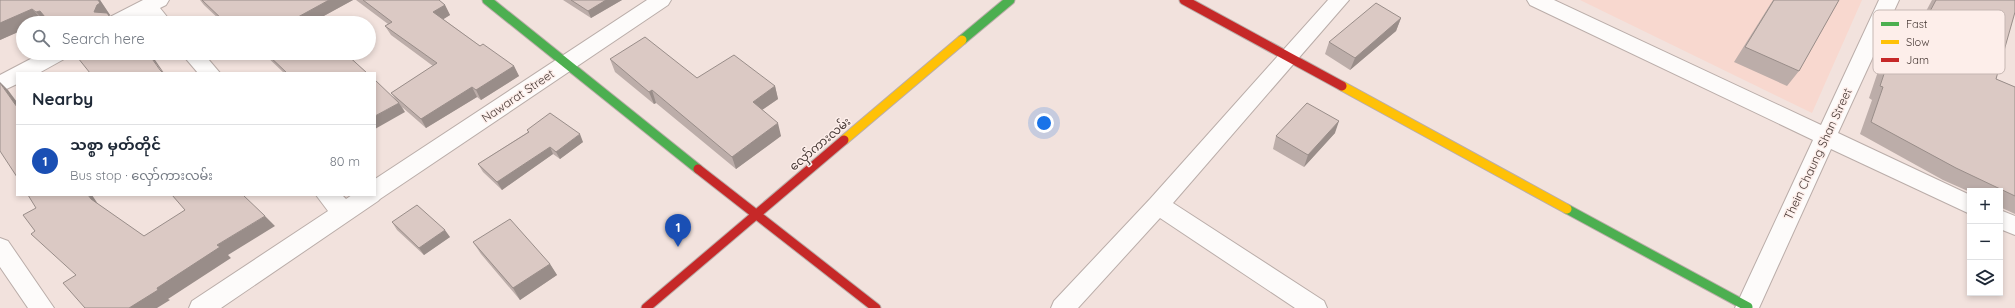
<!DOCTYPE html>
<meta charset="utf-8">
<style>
:root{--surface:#fff;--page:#f6f6f7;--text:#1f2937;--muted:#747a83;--line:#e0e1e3;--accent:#1a73e8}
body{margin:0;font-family:Quicksand,"Noto Sans Myanmar",sans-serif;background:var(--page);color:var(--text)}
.controls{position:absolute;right:12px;bottom:12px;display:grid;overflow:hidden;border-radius:0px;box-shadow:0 2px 6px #0003}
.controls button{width:36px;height:36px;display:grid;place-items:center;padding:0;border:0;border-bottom:1px solid var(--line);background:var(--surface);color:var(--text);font:20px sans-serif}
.you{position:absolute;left:1044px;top:123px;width:14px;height:14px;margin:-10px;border:3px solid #fff;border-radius:50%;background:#1a73e8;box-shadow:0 0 0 6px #1a73e833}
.badge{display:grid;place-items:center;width:26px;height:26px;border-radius:50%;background:var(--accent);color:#fff;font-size:13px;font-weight:700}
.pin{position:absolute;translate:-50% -33px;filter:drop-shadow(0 1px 2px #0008)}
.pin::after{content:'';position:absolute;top:21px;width:14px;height:12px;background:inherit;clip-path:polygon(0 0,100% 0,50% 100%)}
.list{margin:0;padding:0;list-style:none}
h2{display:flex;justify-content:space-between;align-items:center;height:52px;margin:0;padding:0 16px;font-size:17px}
h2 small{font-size:13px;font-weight:400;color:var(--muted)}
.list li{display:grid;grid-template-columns:26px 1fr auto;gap:12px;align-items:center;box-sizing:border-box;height:72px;padding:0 16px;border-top:1px solid var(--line)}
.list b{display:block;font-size:15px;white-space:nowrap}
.list p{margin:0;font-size:13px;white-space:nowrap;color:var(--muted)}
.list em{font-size:13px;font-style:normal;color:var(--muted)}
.icon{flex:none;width:22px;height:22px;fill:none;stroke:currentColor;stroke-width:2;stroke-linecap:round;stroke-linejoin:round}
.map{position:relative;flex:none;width:2015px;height:308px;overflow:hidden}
.search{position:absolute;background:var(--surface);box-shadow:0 2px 6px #0003;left:16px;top:16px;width:360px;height:44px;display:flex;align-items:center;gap:10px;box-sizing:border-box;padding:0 14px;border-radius:22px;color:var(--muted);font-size:15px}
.panel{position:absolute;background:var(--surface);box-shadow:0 2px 6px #0003;left:16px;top:72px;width:360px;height:124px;border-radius:0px}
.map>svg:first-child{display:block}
.built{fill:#f8d8cf}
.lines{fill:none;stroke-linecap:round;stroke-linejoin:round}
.street-casing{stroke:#baada9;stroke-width:2}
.fast-casing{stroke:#baada9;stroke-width:11}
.slow-casing{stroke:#baada9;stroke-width:11}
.jam-casing{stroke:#baada9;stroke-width:11}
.street{fill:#fdfbfa;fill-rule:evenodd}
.fast{stroke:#4caf50;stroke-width:9}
.slow{stroke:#ffc107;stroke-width:9}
.jam{stroke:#c62828;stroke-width:9}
.wall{fill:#bcada9}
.shaded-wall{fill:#998d89}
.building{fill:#dbc9c4;stroke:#998d89}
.labels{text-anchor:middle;stroke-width:3;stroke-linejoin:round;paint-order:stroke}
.street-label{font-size:12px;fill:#453733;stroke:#fdeeea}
.key{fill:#fdeeea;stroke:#c6b7b3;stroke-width:1}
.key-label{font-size:11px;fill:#453733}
</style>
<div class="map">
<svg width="2015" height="308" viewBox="0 0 2015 308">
<rect width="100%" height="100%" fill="#f2e2dd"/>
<path class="built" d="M1580,0H1862L1812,113Z"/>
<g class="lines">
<g class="street-casing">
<path id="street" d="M143,0H169L166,5L160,8L172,23H150L144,16L131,23H105L108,18Z
M647,0H671L668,5L380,199L378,201L221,308H189L192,301L328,211L316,195H342L346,199L352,195H375V179Z
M1328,0H1349L1173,203L1324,301L1327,308H1295L1160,218L1078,308H1051L1054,301L1150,199Z
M1527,0H1554L1821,125L1879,0H1899L1838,133L1970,195V214L1831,149L1759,308H1735L1813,140L1530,5Z
M42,53H69L66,58L39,73H17V84L0,92V75Z
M181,53H203L220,73H198Z
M2000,210L2015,216V235L2000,229Z
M0,238L8,241L54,308H28L0,267Z"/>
</g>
<g class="fast-casing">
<path id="fast" d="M487,0L698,169
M962,40L1010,0
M1567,209L1748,307"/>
</g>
<g class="slow-casing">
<path id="slow" d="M1342,86L1567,209
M844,140L962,40"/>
</g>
<g class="jam-casing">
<path id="jam" d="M1184,0L1342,86
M698,169L876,308
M646,308L844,140"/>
</g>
<use href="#street" class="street"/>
<use href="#fast" class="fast"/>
<use href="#slow" class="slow"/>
<use href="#jam" class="jam"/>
</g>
<path class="wall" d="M0,0H100L110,15L109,16L116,23H46L43,20L0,40Z
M200,0H353L311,23H223L204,5Z
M356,0H439L445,5L450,15L443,19L480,46L514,66L519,76L481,100L477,97L426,128L402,107L405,112L391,93L433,66L391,35L385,26L388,24Z
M563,0H622L591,18Z
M1773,0H1839L1799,71L1787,86L1734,62Z
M1932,0H2015L1996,79L2015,87V214L2000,207V191H1970V192L1943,180L1860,134L1872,100L1869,98L1890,36L1901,23L1916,30Z
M1401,18L1396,31L1350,70L1325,54L1329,42Z
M263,53H345L367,73H284Z
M610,59L697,78L775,86L778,99L762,110L781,136L736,169L656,103L654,104L615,72Z
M527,130L583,142L560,159L553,154L502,190L483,172L478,164L528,132Z
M1335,133L1304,167L1273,149L1276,136Z
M392,222L450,237L424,255L397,230Z
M473,242L550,264L557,275L520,300L481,254Z"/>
<path class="shaded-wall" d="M98,0H100L110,15L109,16L116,23H114L94,12Z
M329,0H353L311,23H303L298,17Z
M606,0H622L591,18L588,11Z
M445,5L450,15L439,22L433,12Z
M32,9L43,20L37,23H23V30L0,40V23Z
M40,11L50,22L46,23L36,12Z
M1401,18L1396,31L1350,70L1355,58Z
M148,53H149L153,57L164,73H163Z
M514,66L519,76L481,100L476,90Z
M0,82L8,90L17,102V107L0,83Z
M775,86L778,99L756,114L753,102Z
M472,87L477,97L426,128L421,119Z
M652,90L656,103L654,104L649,92Z
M399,103L405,112L375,129V116Z
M1339,121L1335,133L1304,167L1308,155Z
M778,123L781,136L736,169L732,157Z
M580,134L583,142L560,159L556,152Z
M550,147L553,154L502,190L497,182Z
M88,195H92L102,210L91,199Z
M265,216L275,226L228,255L231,258L168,299L170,300L157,308H129L217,245Z
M445,230L450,237L424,255L419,248Z
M550,264L557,275L520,300L513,288Z"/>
<path class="building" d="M0,0H98L100,3L97,5L94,12L107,13L114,23H50L40,11L36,12L32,9L0,23Z
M202,0H329L298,17L306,23H226Z
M363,0H439L445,5L433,12L480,46L483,44L514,66L476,90L472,87L421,119L391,93L437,63L385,26L392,22Z
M571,0H606L588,11Z
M1774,0H1839L1799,71L1745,47Z
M1936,0H2015V12L1996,79L2015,87V196L1956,168L1871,122L1883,87L1880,86L1901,23L1919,32Z
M1376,3L1401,18L1355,58L1329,42Z
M645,37L697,78L734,55L775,86L753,102L778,123L732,157L652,90L649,92L610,59Z
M74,53H148L160,70L163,73H90Z
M266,53H345L367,73H287Z
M375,80L399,103L375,116Z
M0,83L17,107V177L0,151Z
M1307,103L1339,121L1308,155L1276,136Z
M550,113L580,134L556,152L550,147L497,182L478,164L529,132L527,130Z
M28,195H88L91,199L144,236L185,210L172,195H243L265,216L217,245L220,247L157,288L158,290L129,308H85L63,283L76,275L31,234L35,231L23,215L36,208Z
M417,205L445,230L419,248L392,222Z
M510,219L550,264L513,288L473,242Z"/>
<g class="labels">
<g class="street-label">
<text transform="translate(518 96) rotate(-34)" y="4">Nawarat Street</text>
<text transform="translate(820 144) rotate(-40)" y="4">လှော်ကားလမ်း</text>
<text transform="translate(1818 154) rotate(-65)" y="4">Thein Chaung Shan Street</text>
</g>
</g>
<rect x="1873" y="10" width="132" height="64" rx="6" class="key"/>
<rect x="1881" y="22" width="18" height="4" fill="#4caf50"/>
<rect x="1881" y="40" width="18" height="4" fill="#ffc107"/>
<rect x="1881" y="58" width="18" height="4" fill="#c62828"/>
<g class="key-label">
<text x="1906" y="28">Fast</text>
<text x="1906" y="46">Slow</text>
<text x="1906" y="64">Jam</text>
</g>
</svg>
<div class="controls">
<button>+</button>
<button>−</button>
<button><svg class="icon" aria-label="layers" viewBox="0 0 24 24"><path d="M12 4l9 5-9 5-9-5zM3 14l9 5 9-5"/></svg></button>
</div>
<div class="you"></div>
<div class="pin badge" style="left:678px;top:247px;background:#1a4fb4">1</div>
<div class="search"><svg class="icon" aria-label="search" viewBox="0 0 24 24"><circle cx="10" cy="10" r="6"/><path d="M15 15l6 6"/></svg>Search here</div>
<section class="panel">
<h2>Nearby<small></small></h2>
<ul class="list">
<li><span class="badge" style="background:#1a4fb4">1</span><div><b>သစ္စာ မှတ်တိုင်</b><p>Bus stop · လှော်ကားလမ်း</p></div><em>80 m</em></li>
</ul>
</section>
</div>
